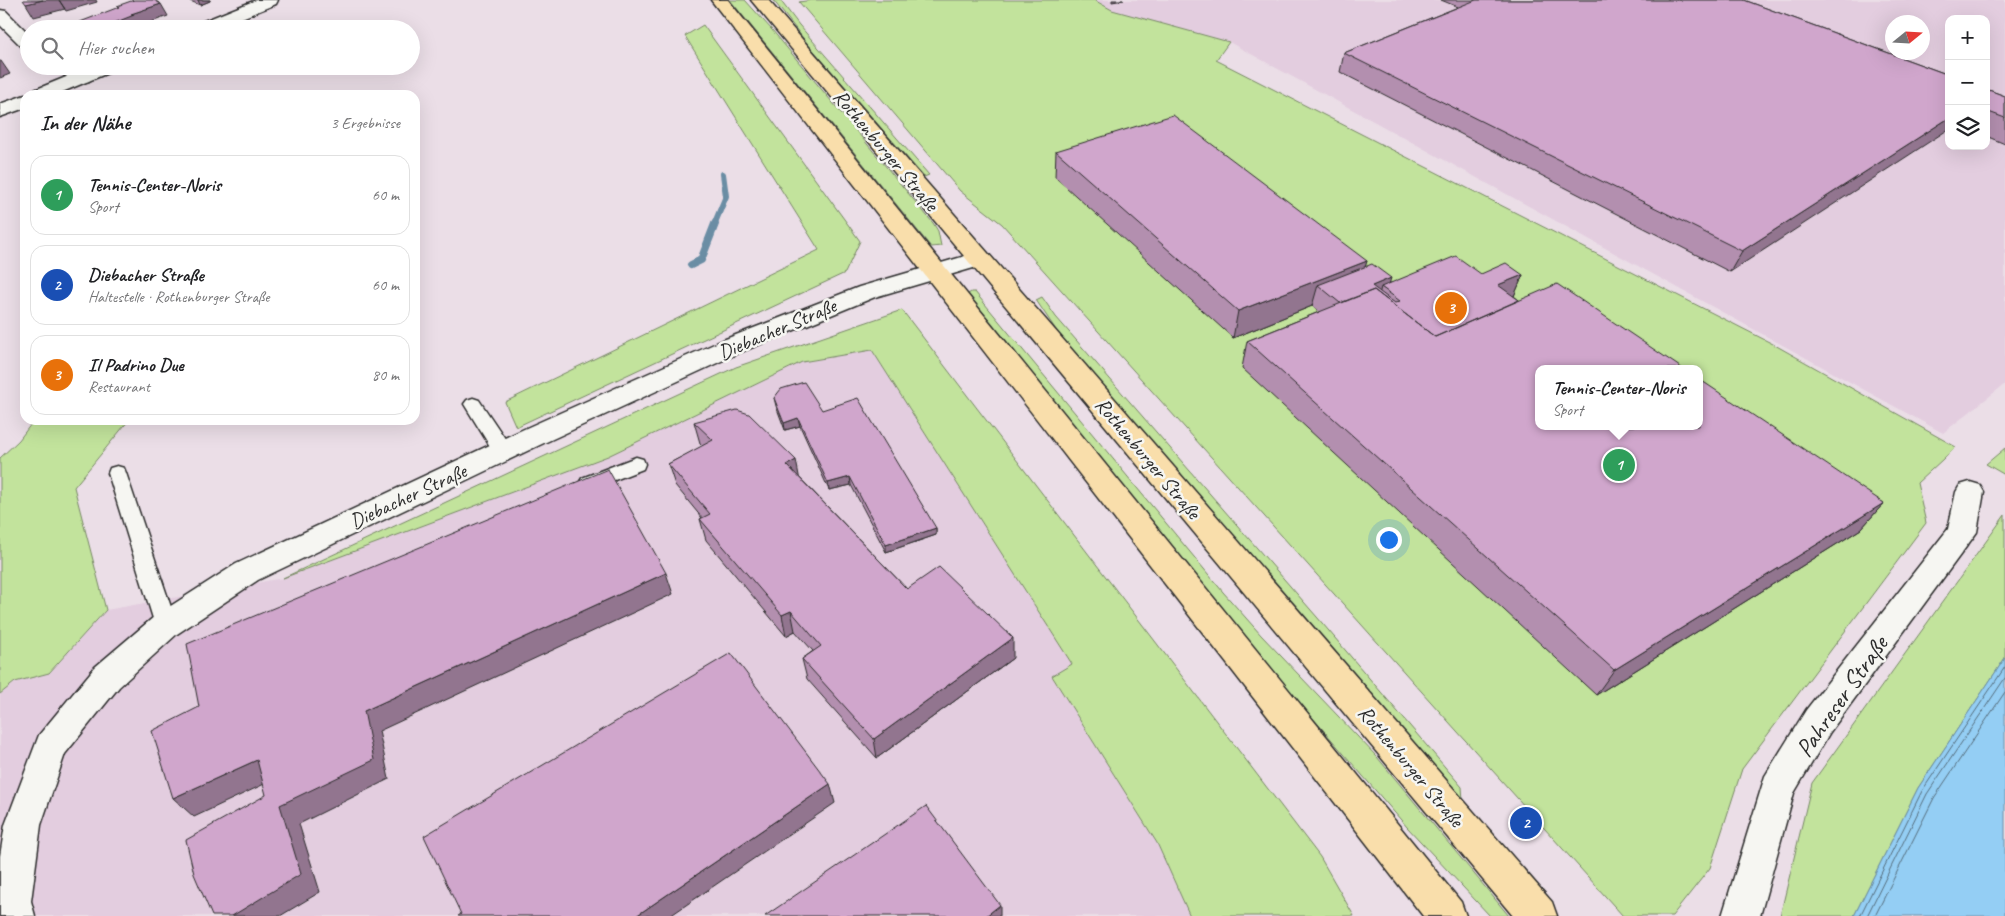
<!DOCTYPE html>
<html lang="de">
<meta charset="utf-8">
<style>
:root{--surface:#fff;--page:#f2f2f2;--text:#202124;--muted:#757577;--line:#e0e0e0;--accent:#1a73e8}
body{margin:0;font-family:Caveat,sans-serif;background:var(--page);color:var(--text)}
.controls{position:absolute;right:15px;top:15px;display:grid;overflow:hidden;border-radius:10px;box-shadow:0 5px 20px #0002}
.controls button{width:45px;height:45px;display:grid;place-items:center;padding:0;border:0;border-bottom:1px solid var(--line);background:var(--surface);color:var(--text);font:25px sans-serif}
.compass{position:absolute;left:1885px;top:15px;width:45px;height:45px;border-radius:50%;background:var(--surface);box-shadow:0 5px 20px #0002;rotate:72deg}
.you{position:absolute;left:1388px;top:539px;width:18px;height:18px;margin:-12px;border:4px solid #fff;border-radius:50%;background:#1a73e8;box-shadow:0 0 0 8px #1a73e833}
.badge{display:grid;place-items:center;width:32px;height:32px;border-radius:50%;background:var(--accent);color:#fff;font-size:16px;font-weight:700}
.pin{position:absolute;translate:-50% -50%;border:2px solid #fff;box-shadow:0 1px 5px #0006}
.popup{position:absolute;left:1535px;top:365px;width:168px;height:65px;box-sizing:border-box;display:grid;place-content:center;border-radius:10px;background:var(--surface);filter:drop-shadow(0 1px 4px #0005);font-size:16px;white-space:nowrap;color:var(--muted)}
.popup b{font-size:19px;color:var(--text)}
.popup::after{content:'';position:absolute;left:50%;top:100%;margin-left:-10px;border:10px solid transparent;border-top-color:var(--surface)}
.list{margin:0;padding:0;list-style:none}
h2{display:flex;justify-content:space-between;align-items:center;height:65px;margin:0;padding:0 20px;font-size:21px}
h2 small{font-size:16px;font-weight:400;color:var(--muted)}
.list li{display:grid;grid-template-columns:32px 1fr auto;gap:15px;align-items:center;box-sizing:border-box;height:80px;margin:0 10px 10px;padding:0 10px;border:1px solid var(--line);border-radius:15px}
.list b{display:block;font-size:19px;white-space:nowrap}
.list p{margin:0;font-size:16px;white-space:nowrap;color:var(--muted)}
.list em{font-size:16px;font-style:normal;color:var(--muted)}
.icon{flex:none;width:28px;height:28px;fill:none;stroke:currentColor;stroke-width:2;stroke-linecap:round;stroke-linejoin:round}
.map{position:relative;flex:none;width:2005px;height:916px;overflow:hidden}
.search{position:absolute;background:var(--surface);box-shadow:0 5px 20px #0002;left:20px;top:20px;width:400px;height:55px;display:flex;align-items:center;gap:12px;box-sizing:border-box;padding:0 18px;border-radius:28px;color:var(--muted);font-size:19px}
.panel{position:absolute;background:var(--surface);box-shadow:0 5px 20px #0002;left:20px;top:90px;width:400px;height:335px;border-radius:15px}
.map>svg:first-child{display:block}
.built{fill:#e3cddf;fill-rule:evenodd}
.green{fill:#c2e39c;stroke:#768764;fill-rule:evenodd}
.water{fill:#94cef4;stroke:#6a8da4}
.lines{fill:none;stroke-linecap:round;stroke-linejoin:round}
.shore{stroke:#556c7b;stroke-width:1}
.stream-far1{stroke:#6a8da4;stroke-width:6}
.stream{stroke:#6a8da4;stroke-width:8}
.service-casing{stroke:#2b2b2b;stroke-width:3}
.minor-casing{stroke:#2b2b2b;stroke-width:3}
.secondary-casing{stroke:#2b2b2b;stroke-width:3}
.primary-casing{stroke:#2b2b2b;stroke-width:3}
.service{fill:#f6f6f2;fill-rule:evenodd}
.minor{fill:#f6f6f2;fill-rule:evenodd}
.secondary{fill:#f6f6f2;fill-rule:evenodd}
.primary{fill:#f9deab;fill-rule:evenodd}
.wall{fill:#b38faf;stroke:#2b2b2b}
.shaded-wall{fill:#92748f;stroke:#2b2b2b}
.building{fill:#d0a6cc;stroke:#2b2b2b}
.labels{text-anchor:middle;stroke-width:5;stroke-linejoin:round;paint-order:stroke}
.street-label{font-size:21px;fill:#2b2b2b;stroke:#f6f6f2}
.near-street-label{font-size:25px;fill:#2b2b2b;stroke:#f6f6f2}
</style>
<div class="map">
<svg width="2005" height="916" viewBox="0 0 2005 916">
<rect width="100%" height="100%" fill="#ebdee7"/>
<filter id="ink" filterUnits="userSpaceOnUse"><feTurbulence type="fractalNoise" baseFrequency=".02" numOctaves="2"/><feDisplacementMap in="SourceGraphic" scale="10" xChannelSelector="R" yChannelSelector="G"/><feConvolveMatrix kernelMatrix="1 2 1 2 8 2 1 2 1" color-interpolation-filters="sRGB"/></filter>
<g filter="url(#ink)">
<path class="built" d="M1094,0H2005V384L1943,433L1229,42L1111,10ZM1949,19H1986V146H1949ZM1892,22H1922V52H1892Z
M872,350L1073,665L1052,676L1157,843L1190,916H0V694L15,682L49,673L106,610L283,578L608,456L802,362Z"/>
<path class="green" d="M730,0H745L772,30L933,223L938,231L941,246L931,247Z
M773,0H780L799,25L929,175L924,177L807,43Z
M812,0H1094L1112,10L1229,42L1216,60L1773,344L1956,447L1917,483L1926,523L1742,769L1710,868L1672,916H1623L1002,224L960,191L799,2ZM1539,369H1699V426H1539Z
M703,25L860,241L845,273L516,427L505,402L819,250L685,36Z
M971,292H975L1223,592L1261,635L1377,757L1509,916H1490L1407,827L1293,695L968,294Z
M1042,297L1056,317L1317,617L1462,787L1463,800L1058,333L1036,300Z
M902,310L1320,857L1354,916H1190L1157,843L1052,676L1072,664L872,350L802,362L608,456L283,578L736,367Z
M34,420H129L74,487L106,610L49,673L15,682L0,694V458L19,440Z
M2005,448V475L1986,464Z
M2005,515V658L1918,788L1854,916H1780L1812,783Z"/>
<path class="water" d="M2005,658V916H1854L1918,788Z"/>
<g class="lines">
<path class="shore" d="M1860,916L1922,791L2005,667
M1867,916L1927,794L2005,678
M1875,916L1934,798L2005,692"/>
<path class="stream-far1" d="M714,225L726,196L723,174"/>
<path class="stream" d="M691,265L701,260L715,224"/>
<g class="service-casing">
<path id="service" d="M473,398L479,400L510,446L512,451L510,456L503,458L496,456L464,404L467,400Z
M636,457L643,459L645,464L643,469L589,490L582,488L579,483L582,478Z
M117,466L124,468L126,473L177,625L174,631L166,634L158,631L155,625L108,473L110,468Z"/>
</g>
<g class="minor-casing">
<path id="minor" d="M0,10L6,11L29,34V49L23,48L0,25Z
M55,66H77L91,77L89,81C77,84 62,76 55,66Z
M979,252L987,254L990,259L987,264L875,297L741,352L544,443L258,580L177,634L119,687L65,754L41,825L31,901L35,916H0V856L5,825L39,735L95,667L155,616L236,564L524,429L723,340L859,287Z
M1970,482L1980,485L1984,492L1977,532L1830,732L1794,793L1760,916H1722L1765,776L1806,710L1948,529L1956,492L1960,485Z"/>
</g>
<g class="secondary-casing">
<path id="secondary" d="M256,0H278L276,4L215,29H192L194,25Z
M93,66H118L115,70L55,95H30L32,91Z
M25,95V108L0,117V104Z"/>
</g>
<g class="primary-casing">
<path id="primary" d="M711,0H728L1461,902L1466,916H1423Z
M751,0H768L1552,902L1557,916H1513Z"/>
</g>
<use href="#service" class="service"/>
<use href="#minor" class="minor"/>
<use href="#secondary" class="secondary"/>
<use href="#primary" class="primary"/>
</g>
<path class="wall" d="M190,0H210V1L200,5L190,1Z
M1441,0H1744L1949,75L1730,272L1340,72L1344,53L1458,7Z
M1986,89L2005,96V144L1986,136Z
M1056,151L1367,261L1365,266L1390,283L1481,274L1523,275L1514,296L1519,300L1884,503L1861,529L1596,695L1242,368L1247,341L1319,312L1312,306L1233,338L1055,177Z
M774,398L822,410L936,528V535L886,552L851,485L829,490L800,426L785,430L776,406Z
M694,422L800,478L907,589L1013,658L877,758L807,679L802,659L813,651L795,631L786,636L706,540L700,519L702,518L675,485L668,464L703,446L700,443Z"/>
<path class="shaded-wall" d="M43,0H59L65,9L34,17L26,4Z
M59,0H96L97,2L66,11Z
M198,0H210V1L200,5Z
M1112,0H1124L1112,2Z
M161,4L168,16L140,26L141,28L139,29H99L131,14Z
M0,61H1L10,74L0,78Z
M1949,118V129L1730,272L1742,251Z
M1367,261L1359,287L1318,285L1312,306L1233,338L1238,311Z
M1523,275L1514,296L1490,306L1498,285Z
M1391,278L1387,291L1381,287L1378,299L1372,286Z
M798,418L800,426L785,430L784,423Z
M796,460L800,481L787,465Z
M850,477L851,485L829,490L828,483Z
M1884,503L1861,529L1596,695L1614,670Z
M936,528V535L886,552V545Z
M666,573L673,594L379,731L389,779L299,824L320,892L280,916H232L280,805L364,711Z
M791,611L795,631L786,636L782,615Z
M1013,638V658L877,758L874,739Z
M257,760L275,779L194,817L173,798Z
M830,784L835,803L670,916H636Z
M1000,905V916H986Z"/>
<path class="building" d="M23,0H43L26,4Z
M134,0H154L161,4L131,14L134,15L99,29H62L119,7L117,6Z
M1476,0H1744L1949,75V118L1742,251L1344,53Z
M1986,89L2005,96V118L1986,111Z
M237,92L236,95H206Z
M1173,115L1367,261L1238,311L1056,151Z
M1456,256L1481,274L1506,263L1523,275L1498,285L1519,300L1435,337L1374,290L1340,303L1318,285L1372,264L1391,278L1372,286L1395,303L1400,301L1381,287Z
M1557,284L1683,369H1539V426H1699V379L1884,503L1614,670L1247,341L1374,290L1435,337Z
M804,382L822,410L858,398L936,528L886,545L850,477L828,483L798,418L784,423L774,398L781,389Z
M737,410L749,414L796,460L787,465L907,589L939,567L1013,638L874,739L802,659L821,646L791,611L782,615L700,519L710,514L668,464L713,440L694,422Z
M608,469L666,573L364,711L374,760L280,805L301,874L232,916H212L194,874L186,840L266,795L257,760L173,798L152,731L199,707L187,644Z
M731,653L830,784L636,916H458L461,914L424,836Z
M926,806L1000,905L986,916H765Z"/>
</g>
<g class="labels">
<g class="street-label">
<text transform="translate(886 150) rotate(50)" y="7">Rothenburger Straße</text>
<text transform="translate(777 329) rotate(-23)" y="7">Diebacher Straße</text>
<text transform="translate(1148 458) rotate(50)" y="7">Rothenburger Straße</text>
<text transform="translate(408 496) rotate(-25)" y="7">Diebacher Straße</text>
<text transform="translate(1411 766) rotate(50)" y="7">Rothenburger Straße</text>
</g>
<g class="near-street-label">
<text transform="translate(1841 696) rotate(-55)" y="9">Pahreser Straße</text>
</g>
</g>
</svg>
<div class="controls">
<button>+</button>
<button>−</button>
<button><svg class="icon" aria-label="layers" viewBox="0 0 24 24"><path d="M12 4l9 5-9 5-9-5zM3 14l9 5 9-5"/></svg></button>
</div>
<svg class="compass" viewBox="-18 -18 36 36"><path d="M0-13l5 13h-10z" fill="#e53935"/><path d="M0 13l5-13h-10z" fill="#757577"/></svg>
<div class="you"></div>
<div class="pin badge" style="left:1619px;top:465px;background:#2e9e5b">1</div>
<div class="popup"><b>Tennis-Center-Noris</b>Sport</div>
<div class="pin badge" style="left:1526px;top:823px;background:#1a4fb4">2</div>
<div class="pin badge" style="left:1451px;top:308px;background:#e8710a">3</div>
<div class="search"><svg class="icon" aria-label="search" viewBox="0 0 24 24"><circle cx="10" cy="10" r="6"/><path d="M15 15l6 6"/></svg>Hier suchen</div>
<section class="panel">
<h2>In der Nähe<small>3 Ergebnisse</small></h2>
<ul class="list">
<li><span class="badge" style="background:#2e9e5b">1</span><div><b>Tennis-Center-Noris</b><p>Sport</p></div><em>60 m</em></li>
<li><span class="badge" style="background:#1a4fb4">2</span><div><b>Diebacher Straße</b><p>Haltestelle · Rothenburger Straße</p></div><em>60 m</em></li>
<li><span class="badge" style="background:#e8710a">3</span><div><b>Il Padrino Due</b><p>Restaurant</p></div><em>80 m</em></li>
</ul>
</section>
</div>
